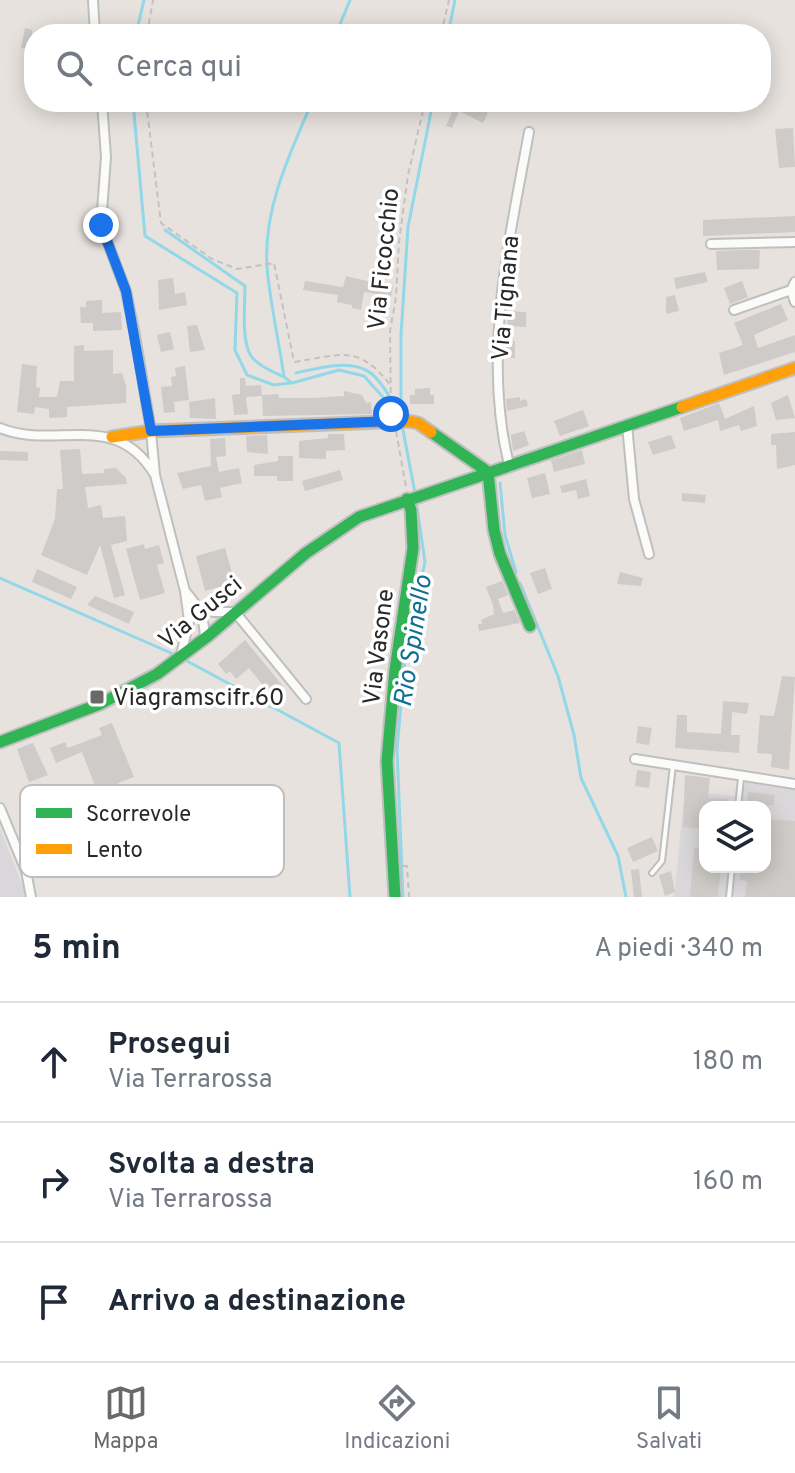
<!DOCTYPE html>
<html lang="it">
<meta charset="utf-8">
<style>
:root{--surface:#fff;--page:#f2f2f3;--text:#1f2937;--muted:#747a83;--line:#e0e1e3;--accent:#6b6968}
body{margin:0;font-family:Overpass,sans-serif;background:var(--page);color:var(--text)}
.controls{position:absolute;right:24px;bottom:24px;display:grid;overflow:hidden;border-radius:16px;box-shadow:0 4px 20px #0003}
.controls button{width:72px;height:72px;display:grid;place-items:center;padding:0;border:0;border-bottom:2px solid var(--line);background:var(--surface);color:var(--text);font:40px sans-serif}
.stop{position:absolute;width:24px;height:24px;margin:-18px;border:6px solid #1a73e8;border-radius:50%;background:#fff}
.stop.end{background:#1a73e8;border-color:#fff;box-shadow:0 2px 8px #0008}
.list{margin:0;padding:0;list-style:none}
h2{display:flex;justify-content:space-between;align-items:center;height:104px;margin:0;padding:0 32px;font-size:34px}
h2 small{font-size:26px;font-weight:400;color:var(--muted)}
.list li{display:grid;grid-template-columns:52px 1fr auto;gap:24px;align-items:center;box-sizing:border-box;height:120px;padding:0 32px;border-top:2px solid var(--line)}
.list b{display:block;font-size:30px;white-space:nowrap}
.list p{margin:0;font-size:26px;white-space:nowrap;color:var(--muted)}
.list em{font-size:26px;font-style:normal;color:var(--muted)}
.icon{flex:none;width:44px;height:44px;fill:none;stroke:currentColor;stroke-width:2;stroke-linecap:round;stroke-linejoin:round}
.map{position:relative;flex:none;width:795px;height:897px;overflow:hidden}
.search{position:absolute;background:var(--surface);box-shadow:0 4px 20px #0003;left:24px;right:24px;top:24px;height:88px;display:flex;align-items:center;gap:20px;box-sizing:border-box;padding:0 28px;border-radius:32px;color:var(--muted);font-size:30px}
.sheet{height:464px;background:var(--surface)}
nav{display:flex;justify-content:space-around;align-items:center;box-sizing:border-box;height:112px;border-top:2px solid var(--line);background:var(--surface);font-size:22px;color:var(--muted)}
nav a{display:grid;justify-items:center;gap:4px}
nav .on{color:var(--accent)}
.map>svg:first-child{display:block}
.industrial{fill:#dad7da;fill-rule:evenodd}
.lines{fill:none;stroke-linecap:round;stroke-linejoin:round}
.stream{stroke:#92d8e8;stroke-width:3}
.building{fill:#cecbc8}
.lane-casing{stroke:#c0bfbf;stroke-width:8}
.street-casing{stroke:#c0bfbf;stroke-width:12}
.fast-casing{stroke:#c0bfbf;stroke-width:15}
.slow-casing{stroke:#c0bfbf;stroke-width:15}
.path{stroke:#c3c2c2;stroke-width:2;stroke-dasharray:6 4;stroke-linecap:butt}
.lane{stroke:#fbfbfa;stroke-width:4}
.street{stroke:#fbfbfa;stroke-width:8}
.fast{stroke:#30b455;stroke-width:11}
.slow{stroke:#ff9f0a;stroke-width:11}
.route{stroke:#1a73e8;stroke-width:10}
.poi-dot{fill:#6b6968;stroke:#fff;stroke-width:3}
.labels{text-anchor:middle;stroke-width:7;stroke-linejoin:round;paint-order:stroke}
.street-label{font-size:24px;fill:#282828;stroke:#fff}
.poi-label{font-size:24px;fill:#282828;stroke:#fff;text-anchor:start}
.water-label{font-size:26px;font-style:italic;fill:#0f7095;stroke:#fff}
.key{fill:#fff;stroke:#bebebe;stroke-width:2}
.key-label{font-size:22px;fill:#282828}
</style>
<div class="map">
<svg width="795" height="897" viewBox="0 0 795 897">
<rect width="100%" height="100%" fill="#e7e2de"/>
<path class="industrial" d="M741,780L795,788V897H674L685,790L738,797ZM705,807H765V867H705Z
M0,829L27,897H0Z"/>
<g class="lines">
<path class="stream" d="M136,34L144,0
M336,34L350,0
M448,34L455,0
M133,102L145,236L237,293L235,350L247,375L274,385L290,383
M312,102C290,153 263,209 267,267C270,303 279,341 284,377L292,383L339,370L364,376L399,415
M165,230L245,286C245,305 241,340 251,356C258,366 274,372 284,377
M296,373C318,368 352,358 372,374C383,383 391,400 399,411
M401,418V335L408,227L433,102
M402,425L415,493
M500,483L505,535L516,572
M0,578L171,653
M520,583L558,676L574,735L581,778L618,856L626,897
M187,661L339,743L350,897
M403,897L397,749L406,648L425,562L416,500"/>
</g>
<path class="building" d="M616,26L638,30V34H614Z
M25,28L32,30L34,50L21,48Z
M456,102H466L488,113L483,123L459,111L452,128L446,126Z
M793,128L795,167L779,168L775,129Z
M795,216V232L703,236V220Z
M740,250H760L759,269L717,270L716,251Z
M705,272L708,282L676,289L674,278Z
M346,276L393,287L391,296L364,292L361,310L352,308V305L337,302L338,295L303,290L305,281L343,287Z
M173,278L175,294L185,292L187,305L159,310L158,280Z
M742,281L748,297L730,304L724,288Z
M675,295L679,311L666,314V297Z
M102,300V313L121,312L122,330L93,331V323H81L80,307H86V301Z
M781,304L788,320L754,335L758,348L795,335V352L724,375L719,353L743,345L734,323Z
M508,311L526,312V327L507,326Z
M197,325L205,350L190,352L187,326Z
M170,332L174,349L161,352L157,335Z
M505,341H515V358H505Z
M84,345V351L113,350V374L122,373L126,385V403L67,407V417L49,418V409L35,407L34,414L17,412L22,364L37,366L36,387L40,388L39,397H57L60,381H74V346Z
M185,366L189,400L174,402L175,412L164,413L161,387L172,386L171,377L176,376L175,368Z
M240,378H245L246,386L261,385L262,396L246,397L248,414L234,415L232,395L240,394Z
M430,388V395H434V404H410V395H415V389Z
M344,391L362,395L366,403L371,402L372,414L263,416L262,395L278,394L279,398H313L344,396Z
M788,395L795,418L776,420L771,403Z
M520,397V401L526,399L528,406L507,411L506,399Z
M215,398L216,419L190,418L189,402Z
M719,403L725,419L754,406L757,426L741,431L739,425L720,431L718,420L684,431L680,418Z
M583,410L589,426L560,436L554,421Z
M524,431L529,445L513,451L511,435Z
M795,432V465L777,469L776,445H771V434Z
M328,434H344L345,450L326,451V459L299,458V441L328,438Z
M267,435L268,454L247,452L246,436Z
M671,435L676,448L653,455L648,442Z
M225,438L226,456L216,457L219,472L239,468L242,483L220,488L222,497L205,501L201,485L183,489L177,473L211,466L210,439Z
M80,449L82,474L104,473V469L116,468L126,478L127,484L85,487L88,508L101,505L103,518L125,516L127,541L111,545L125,595L114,598L100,545L87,575L41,555L55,519L57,489H63L60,450Z
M582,450L585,464L554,472L551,460Z
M0,451L28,452V461L0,460Z
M278,456H293V481H277V476H254V465L278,461Z
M340,470L343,480L305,491L302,481Z
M545,473L550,494L532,498L527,478Z
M586,479L590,496L578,499L576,490L562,493L560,486Z
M682,493L706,495L705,503L682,501Z
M144,544L145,549L159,545L164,563L157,565L165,593L140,600L126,549Z
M225,548L235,583L205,591L196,556Z
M545,568L552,589L538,594L530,573Z
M37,569L77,587L71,599L32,582Z
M620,572L643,578L641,586L617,584Z
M502,581L508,595L498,599L503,613L514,610L520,623L479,631L478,624H482L481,620L494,614L493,605L486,587Z
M95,596L134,612L129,624L87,605Z
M245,640L283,686L276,692L274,689L269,693L249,668L236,679L230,671L226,674L218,664Z
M782,676L795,677L789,770L771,767L772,754L757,753L760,715L774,716Z
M723,701L749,703L747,714L732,712L731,735H740L739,753L675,748L677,715H687V732L721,734Z
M112,723L134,777L118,783L129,812L122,814L120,810L106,815L82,752L56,763L50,748L65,742L68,748L102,735L99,728Z
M638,726L652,728L649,745L636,743Z
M33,743L48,775L29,782L17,749Z
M637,770L651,772L649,788L635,786Z
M685,775L710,778L708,798L728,799L727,807H705V829L683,827Z
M748,792L775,795L774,805L747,807Z
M765,819L795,821V897H745L747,881L740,880L741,867H765Z
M652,837L658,851L633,862L627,848Z
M694,848L705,849V867H721L718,897H690Z
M639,869L642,897H634L631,870Z
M671,871L675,892L665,896L659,875Z"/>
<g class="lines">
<g class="lane-casing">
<path id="lane" d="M738,807L741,778
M652,873L662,861L673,765
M729,897L732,867"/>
</g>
<g class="street-casing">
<path id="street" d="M93,0L95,34
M102,102L106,157L101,225L126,291L135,335L151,431L155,475
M711,244L795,242
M795,282L791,290L795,302
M734,310L791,290
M627,425L634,499L649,554
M0,428C57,451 115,408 155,475L185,591L189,621L181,655
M509,465C482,354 509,242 529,132
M186,592C199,607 204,617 205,637
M200,609L214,612H235L306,699
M635,759L795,784
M0,808L26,871L31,897"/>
</g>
<g class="fast-casing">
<path id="fast" d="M431,432L488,472L494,530L500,554L530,626
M0,742L100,704L157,674L208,636L306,553L359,517L682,407
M395,897L387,761L395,670L413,548L411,510L407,499"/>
</g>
<g class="slow-casing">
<path id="slow" d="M682,407L795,368
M112,437L151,431L408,421L418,423L431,432"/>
</g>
<path class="path" d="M147,34L153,0
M441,34L449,0
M146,102L161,223L212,259L237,269L274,263L294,362C341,355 358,343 391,386
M391,413L390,331L396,297L399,242L408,175L425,102
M396,431L406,487
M403,866H407L409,897"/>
<use href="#lane" class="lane"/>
<use href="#street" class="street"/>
<use href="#fast" class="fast"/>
<use href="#slow" class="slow"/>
</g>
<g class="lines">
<path class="route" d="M101,225L126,291L151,431L392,421L391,414"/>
</g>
<rect class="poi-dot" x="89" y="689" width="16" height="16" rx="4"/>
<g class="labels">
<g class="street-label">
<text transform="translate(383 259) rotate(-84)" y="8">Via Ficocchio</text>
<text transform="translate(505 298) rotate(-85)" y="8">Via Tignana</text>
<text transform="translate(200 612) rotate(-39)" y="8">Via Gusci</text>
<text transform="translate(378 647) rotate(-83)" y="8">Via Vasone</text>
</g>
<g class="poi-label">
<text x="113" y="705">Viagramscifr.60</text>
</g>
<g class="water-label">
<text transform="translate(412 641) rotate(-81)" y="9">Rio Spinello</text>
</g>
</g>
<rect x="20" y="785" width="264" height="92" rx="12" class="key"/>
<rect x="36" y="808" width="36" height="10" fill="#30b455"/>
<rect x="36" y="844" width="36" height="10" fill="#ff9f0a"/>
<g class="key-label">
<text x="86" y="821">Scorrevole</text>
<text x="86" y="857">Lento</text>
</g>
</svg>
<div class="controls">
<button><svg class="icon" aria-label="layers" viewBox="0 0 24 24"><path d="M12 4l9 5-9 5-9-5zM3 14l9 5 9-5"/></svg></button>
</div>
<div class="stop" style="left:391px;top:414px"></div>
<div class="stop end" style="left:101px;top:225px"></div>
<div class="search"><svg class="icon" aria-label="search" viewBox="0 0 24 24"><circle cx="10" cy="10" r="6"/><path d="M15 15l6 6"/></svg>Cerca qui</div>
</div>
<section class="sheet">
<h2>5 min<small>A piedi · 340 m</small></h2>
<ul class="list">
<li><svg class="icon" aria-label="ahead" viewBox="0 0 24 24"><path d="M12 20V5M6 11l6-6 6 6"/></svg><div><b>Prosegui</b><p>Via Terrarossa</p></div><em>180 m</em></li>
<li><svg class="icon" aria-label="right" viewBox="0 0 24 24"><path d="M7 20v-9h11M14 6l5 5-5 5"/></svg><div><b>Svolta a destra</b><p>Via Terrarossa</p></div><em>160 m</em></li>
<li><svg class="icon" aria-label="arrive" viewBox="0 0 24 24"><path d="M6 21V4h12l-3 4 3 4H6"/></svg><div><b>Arrivo a destinazione</b></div></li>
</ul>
</section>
<nav>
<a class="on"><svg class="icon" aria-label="map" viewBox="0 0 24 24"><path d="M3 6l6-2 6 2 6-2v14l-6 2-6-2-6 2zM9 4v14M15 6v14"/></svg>Mappa</a>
<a><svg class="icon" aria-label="directions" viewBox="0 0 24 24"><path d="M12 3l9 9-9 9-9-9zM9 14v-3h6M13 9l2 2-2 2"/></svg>Indicazioni</a>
<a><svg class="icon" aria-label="saved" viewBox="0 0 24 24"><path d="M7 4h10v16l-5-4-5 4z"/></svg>Salvati</a>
</nav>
